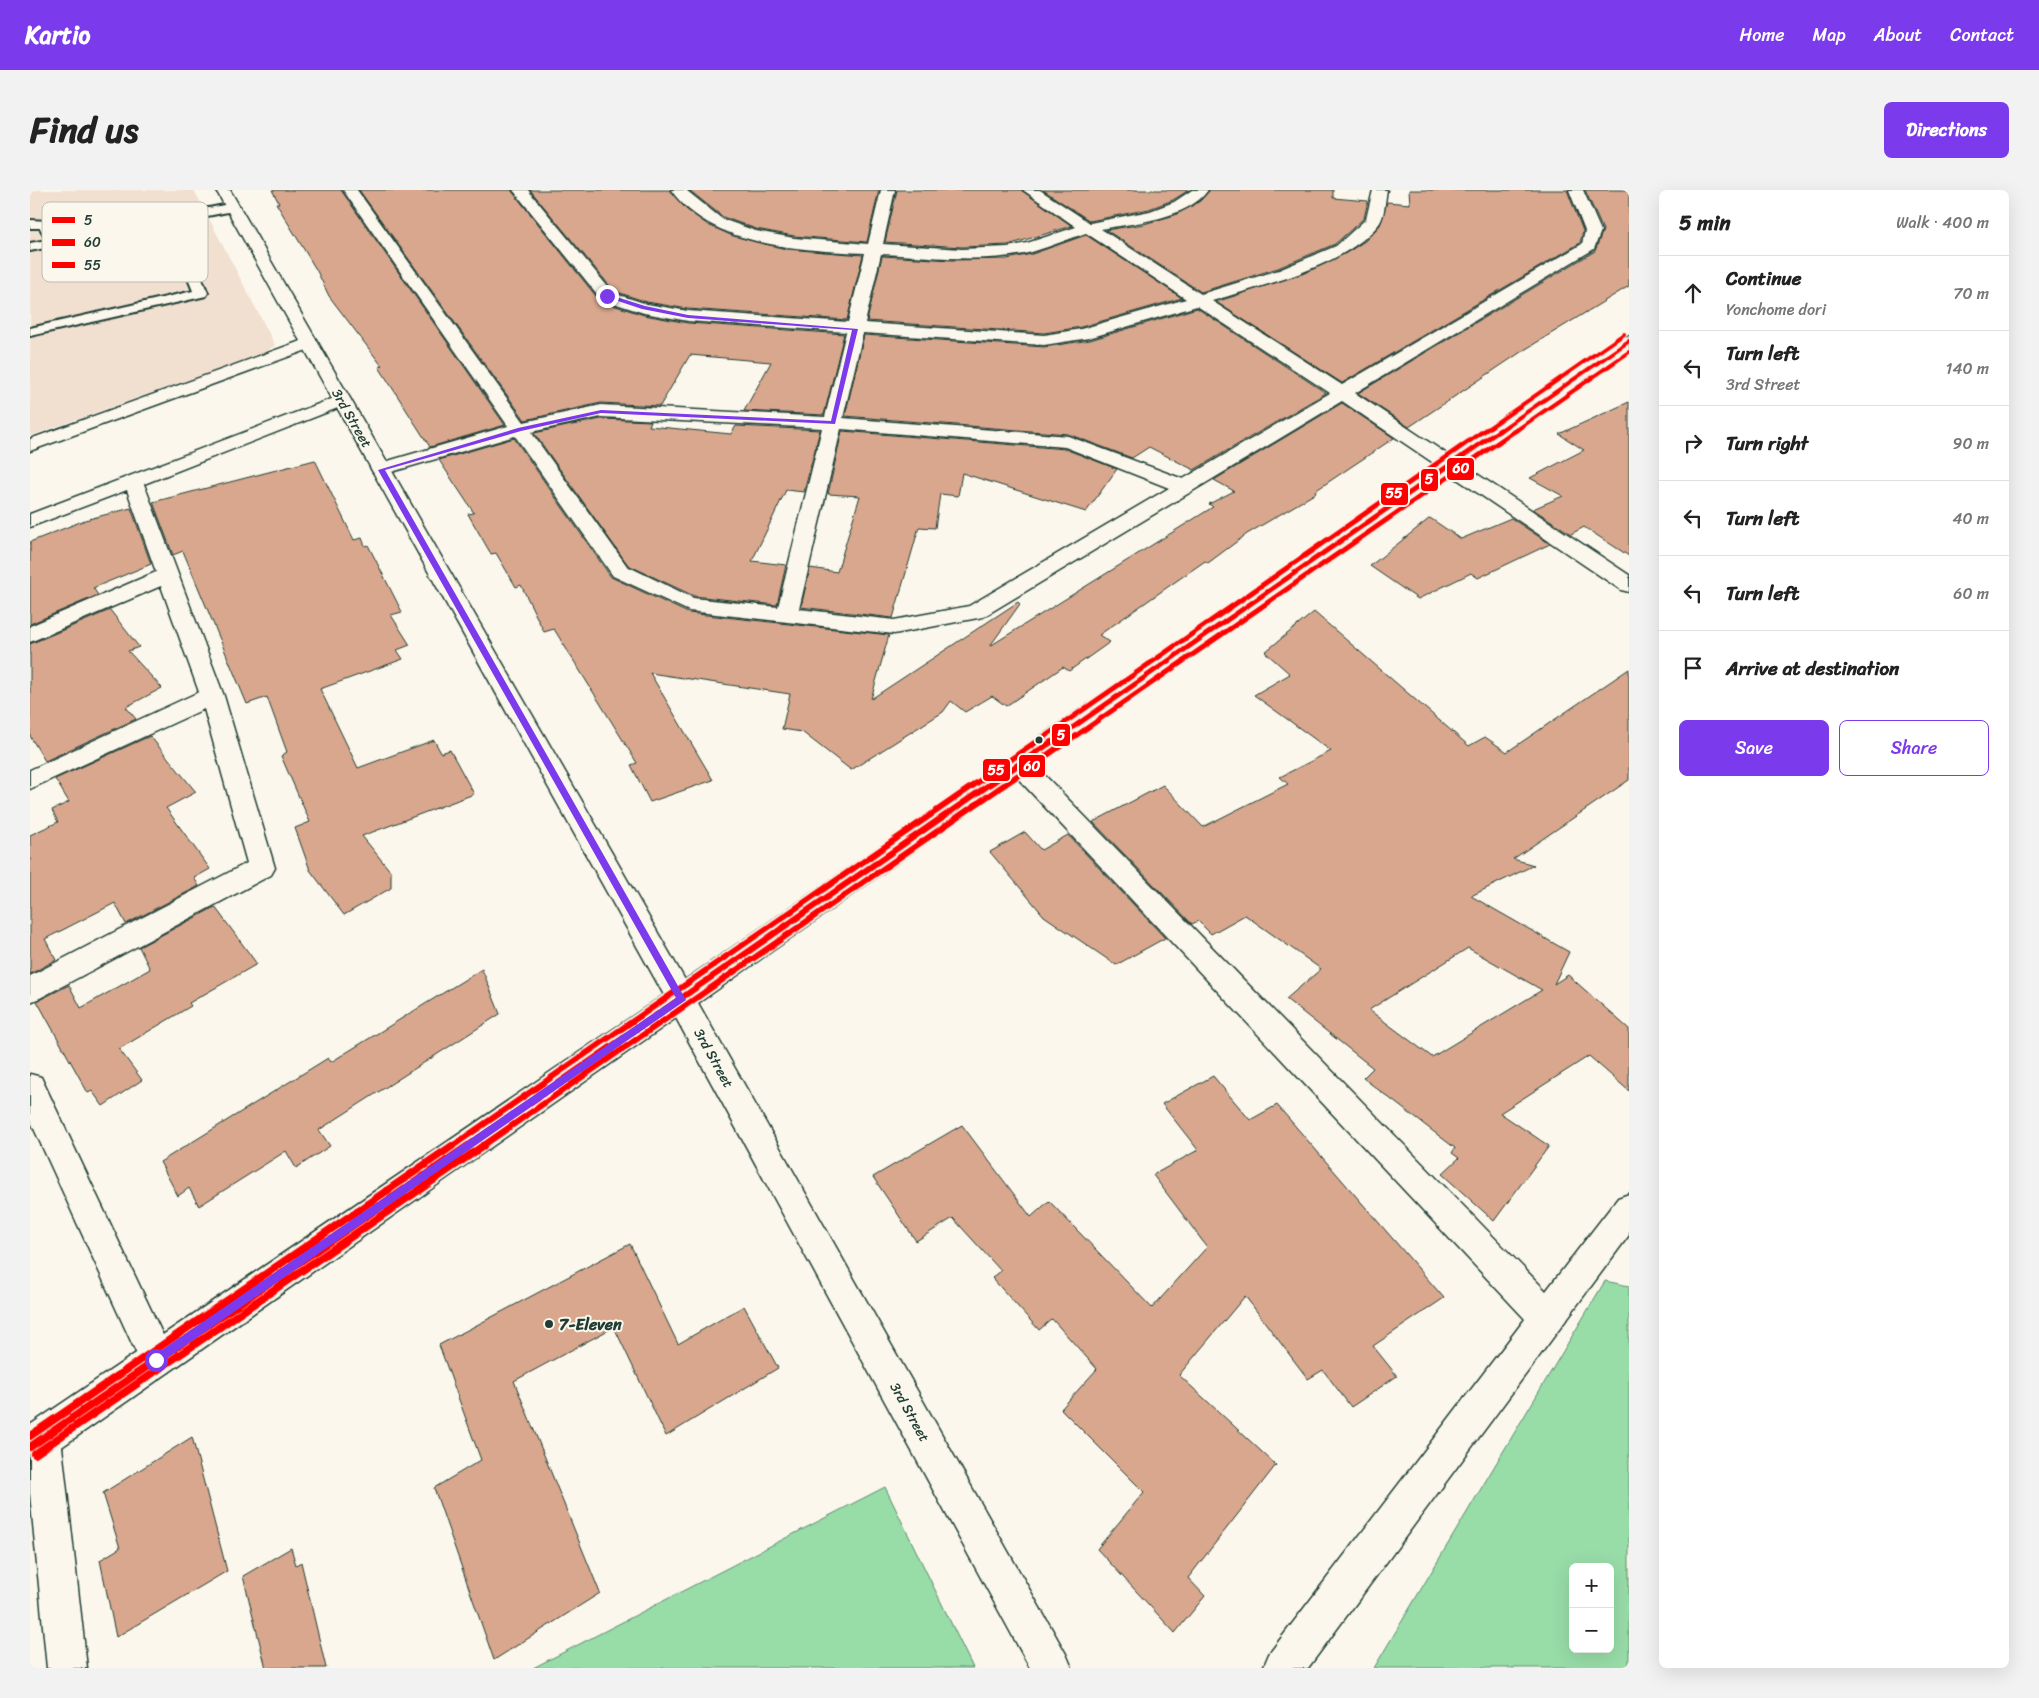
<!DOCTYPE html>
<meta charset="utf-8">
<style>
:root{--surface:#fff;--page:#f2f2f2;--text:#222;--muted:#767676;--line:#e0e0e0;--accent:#7c3aed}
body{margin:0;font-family:Sriracha,sans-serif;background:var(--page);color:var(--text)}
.controls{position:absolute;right:15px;bottom:15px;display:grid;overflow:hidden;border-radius:8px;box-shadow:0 5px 20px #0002}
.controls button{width:45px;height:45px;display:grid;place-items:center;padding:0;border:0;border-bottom:1px solid var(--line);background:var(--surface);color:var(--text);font:25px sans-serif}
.stop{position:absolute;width:15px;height:15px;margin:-11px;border:4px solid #7c3aed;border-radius:50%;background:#fff}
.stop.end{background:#7c3aed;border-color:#fff;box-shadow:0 1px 5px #0008}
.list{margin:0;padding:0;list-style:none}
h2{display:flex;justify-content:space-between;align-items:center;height:65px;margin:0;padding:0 20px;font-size:21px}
h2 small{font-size:16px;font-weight:400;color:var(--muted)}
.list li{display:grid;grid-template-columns:32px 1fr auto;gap:15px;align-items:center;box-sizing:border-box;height:75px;padding:0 20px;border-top:1px solid var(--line)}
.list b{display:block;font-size:19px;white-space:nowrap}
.list p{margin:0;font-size:16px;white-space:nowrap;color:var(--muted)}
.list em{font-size:16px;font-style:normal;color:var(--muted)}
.actions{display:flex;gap:10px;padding:15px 20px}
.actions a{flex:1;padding:11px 0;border:1px solid var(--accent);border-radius:8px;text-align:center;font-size:18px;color:var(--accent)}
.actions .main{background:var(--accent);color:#fff}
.icon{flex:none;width:28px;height:28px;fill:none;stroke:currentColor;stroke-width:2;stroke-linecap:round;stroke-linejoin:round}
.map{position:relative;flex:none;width:1599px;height:1478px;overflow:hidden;border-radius:8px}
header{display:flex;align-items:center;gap:30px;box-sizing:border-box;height:70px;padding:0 25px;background:var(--accent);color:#fff}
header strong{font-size:24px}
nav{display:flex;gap:28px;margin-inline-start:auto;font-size:18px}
.intro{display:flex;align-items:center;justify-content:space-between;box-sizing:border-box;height:120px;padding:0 30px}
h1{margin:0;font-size:35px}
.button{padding:12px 22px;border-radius:8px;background:var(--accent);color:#fff;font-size:18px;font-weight:700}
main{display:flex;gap:30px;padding:0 30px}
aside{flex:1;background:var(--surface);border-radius:8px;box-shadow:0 5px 20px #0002}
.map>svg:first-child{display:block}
.built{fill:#f1dfd0}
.green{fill:#98dca8;stroke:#5c8c6e;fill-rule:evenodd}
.building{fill:#d9a78d;stroke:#1f3d34;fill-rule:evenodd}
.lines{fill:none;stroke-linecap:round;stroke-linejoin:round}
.service-casing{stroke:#1f3d34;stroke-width:4}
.minor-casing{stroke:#1f3d34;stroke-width:3}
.tertiary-casing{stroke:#1f3d34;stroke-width:3}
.service{fill:#fbf7ec;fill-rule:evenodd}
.minor{fill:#fbf7ec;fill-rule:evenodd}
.tertiary{fill:#fbf7ec;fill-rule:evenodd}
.bus-1-far3-casing{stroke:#fbf7ec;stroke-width:6}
.bus-1-far2-casing{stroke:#fbf7ec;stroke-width:8}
.bus-1-far1-casing{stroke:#fbf7ec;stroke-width:10}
.bus-1-casing{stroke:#fbf7ec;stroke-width:12}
.bus-2-far3-casing{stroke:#fbf7ec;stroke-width:6}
.bus-2-far2-casing{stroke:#fbf7ec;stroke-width:8}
.bus-2-far1-casing{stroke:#fbf7ec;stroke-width:10}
.bus-2-casing{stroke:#fbf7ec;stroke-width:12}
.bus-3-far3-casing{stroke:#fbf7ec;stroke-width:6}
.bus-3-far2-casing{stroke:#fbf7ec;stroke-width:8}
.bus-3-far1-casing{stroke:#fbf7ec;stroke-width:10}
.bus-3-casing{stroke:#fbf7ec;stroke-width:12}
.bus-1-far3{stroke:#f00;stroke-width:4}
.bus-1-far2{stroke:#f00;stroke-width:5}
.bus-1-far1{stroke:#f00;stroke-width:6}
.bus-1{stroke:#f00;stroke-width:8}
.bus-2-far3{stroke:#f00;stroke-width:4}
.bus-2-far2{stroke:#f00;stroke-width:5}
.bus-2-far1{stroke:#f00;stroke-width:6}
.bus-2{stroke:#f00;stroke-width:8}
.bus-3-far3{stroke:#f00;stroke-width:4}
.bus-3-far2{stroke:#f00;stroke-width:5}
.bus-3-far1{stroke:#f00;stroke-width:6}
.bus-3{stroke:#f00;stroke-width:8}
.route{fill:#7c3aed}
.bus-dot{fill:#1f3d34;stroke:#fbf7ec;stroke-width:2}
.labels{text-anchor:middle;stroke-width:4;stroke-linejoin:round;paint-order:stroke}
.street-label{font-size:14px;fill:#1f3d34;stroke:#fbf7ec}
.near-poi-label{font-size:16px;font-weight:bold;fill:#1f3d34;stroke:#fbf7ec;text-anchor:start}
.key{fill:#fbf7ec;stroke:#b9bfb5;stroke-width:1}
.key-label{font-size:14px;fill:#1f3d34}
.line-badge{stroke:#fbf7ec;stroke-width:2}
.badge-label{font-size:14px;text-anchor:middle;font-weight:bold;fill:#fff}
</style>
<header>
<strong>Kartio</strong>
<nav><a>Home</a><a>Map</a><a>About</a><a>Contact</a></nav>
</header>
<div class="intro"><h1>Find us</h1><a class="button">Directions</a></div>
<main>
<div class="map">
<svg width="1599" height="1478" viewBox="0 0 1599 1478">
<rect width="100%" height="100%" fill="#fbf7ec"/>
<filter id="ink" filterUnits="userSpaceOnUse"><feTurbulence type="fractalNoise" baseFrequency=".02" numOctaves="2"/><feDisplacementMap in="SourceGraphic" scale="10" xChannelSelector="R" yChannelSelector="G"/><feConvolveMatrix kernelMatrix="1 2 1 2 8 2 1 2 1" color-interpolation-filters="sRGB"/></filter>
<g filter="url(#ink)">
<path class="built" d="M0,0H164L245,155L236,162L0,246Z"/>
<path class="green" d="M1575,1091L1599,1096V1478H1344ZM1543,1377H1580V1459H1543Z
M855,1297L943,1478H503Z"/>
<path class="building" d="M242,0H311L475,235L400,257L349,177L352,176L299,106L287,81L246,13H249Z
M329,0H481L570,111L614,125L658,133L814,144L794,225L714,221L741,172L660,165L630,216L571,213L495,230Z
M500,0H639L657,20L678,35L703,46L756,59L833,65L817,130L658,119L617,112L584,101Z
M659,0H849L837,52L764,46L726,39L693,27Z
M867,0H991L1042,36L978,55L932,57L855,52Z
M1013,0H1159L1143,10L1119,19L1060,31Z
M1180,0H1303V8L1338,11L1334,28L1305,54L1248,78L1171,102L1076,40L1114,34L1145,25L1170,11Z
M1379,0H1537L1553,41L1550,53L1312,193L1186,112L1272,84L1316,63L1335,51L1350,35L1357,12L1380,14Z
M1555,0H1599V96L1491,162L1379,237L1328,203L1565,61L1573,40Z
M1056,45L1152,108L1051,137L1014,143L837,131L852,66L922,70L977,69L1002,64Z
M1167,118L1296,203L1164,280L1119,257L1102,268L1038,244L815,226L834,145L1014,157L1060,150Z
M1599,212V366L1554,337L1541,344L1503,319L1533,306L1500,288L1554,260L1529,244Z
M1312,213L1364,248L1285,301L1286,303L1217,344L1178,373L1175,371L1069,445L1080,452L1039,481L1033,477L976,516L962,506L935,522L921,511L913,522L821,580L772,542L752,539L760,504L620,483L683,590L620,612L601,575L607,573L547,476L524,439L514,442L491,395L486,397L466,363L461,364L438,324L444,323L409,270L484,248L581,387L658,423L859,445L841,509L988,412L990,414L960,456L1183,317L1179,314L1204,301L1184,290Z
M571,229L621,231L619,236L701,244L706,236L790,240L774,302L756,300L722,371L756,375L747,415L664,406L598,375L504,243Z
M812,241L1035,259L1087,279L1056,322L932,283L928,306L910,304L905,338L889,337L863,428L771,417L780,378L807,382L830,306L798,304Z
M285,270L324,350L332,348L335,356L338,355L372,422L361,425L380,455L367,460L373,469L290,499L328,578L404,550L411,563L420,560L444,604L332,646L361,682V698L314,725L280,680L265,638L280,632L251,566L257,562L237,507L217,514L153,361L143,365L123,312Z
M101,318L121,374L63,398L68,405L0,434V352L55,330Z
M1400,328L1431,349L1481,328L1520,354L1448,388L1441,383L1388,409L1340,376Z
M80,420L109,457L98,461L132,498L96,517L106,529L15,571L0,546V454Z
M1284,422L1439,556L1455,547L1477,562L1599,479V590L1483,669L1504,675L1441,706L1539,762L1524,794L1538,785L1599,839V901L1559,866L1470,923L1519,956L1464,1031L1412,984L1429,968L1422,963L1425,958L1333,888L1343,878L1256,809L1291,779L1215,725L1181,744L1168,731L1162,734L1063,632L1133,595L1173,637L1258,594L1250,587L1301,561L1224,505L1260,484L1235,462ZM1438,758L1512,800L1402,867L1339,820Z
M120,546L166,602L136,618L180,679L164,688L169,696L96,734L85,713L15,749L26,770L0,784V645L28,632L22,620L39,612L25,589Z
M995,642L1011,660L1038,645L1135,748L1086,775L1014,726L960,662Z
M185,717L227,774L159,813L161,816L89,859L112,890L73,916L62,901L58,903L7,811L39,795L51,818L120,779L109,757Z
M452,779L470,824L289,940L300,956L266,978L256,961L169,1016L159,998L148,1006L130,972L298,868L301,872Z
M1183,886L1220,930L1247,915L1414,1108L1343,1156L1367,1186L1321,1217L1293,1180L1278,1189L1215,1106L1149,1185L1246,1275L1158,1388L1175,1406L1145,1443L1067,1359L1114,1302L1031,1219L1067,1179L1022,1129L1009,1140L962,1088L971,1081L923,1028L886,1051L843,987L932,935L1001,1027L1019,1011L1122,1118L1177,1057L1123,985L1168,960L1132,914Z
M600,1054L648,1154L714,1116L748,1178L636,1246L584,1137L484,1191L570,1403L464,1470L404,1298L451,1270L409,1155Z
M162,1247L197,1381L86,1447L70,1370L90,1358L73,1303Z
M261,1358L266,1375L271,1372L296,1478H236L213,1386Z"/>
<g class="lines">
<g class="service-casing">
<path id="service" d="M204,13L210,17L208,20L147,32L178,103L176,106L0,146V138L163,101L136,34L0,61V53L17,50L10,38H0V30L18,31L28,48Z"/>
</g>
<g class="minor-casing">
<path id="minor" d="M313,0H327L494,232L571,215L795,227L816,142L658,131L614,123L571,109L483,0H498L583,103L617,114L658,121L818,132L835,63C772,60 681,57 641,0H656L692,29L726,41L764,48L838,54L851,0H865L853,54L932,59L978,57L997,53L1046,37L993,0H1010L1060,33L1120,21L1144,12L1162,0H1178C1158,29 1103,33 1071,39L1171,104L1249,80L1306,56L1336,29L1343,0H1357C1355,9 1355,26 1349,34C1314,77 1233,95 1182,111L1312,195L1552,54L1555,41L1539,0H1553L1571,41L1564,59L1325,203L1599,385V402L1591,400L1312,211L953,427L864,444L659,421L583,386L485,246L358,283L351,285L344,283L341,279L344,275L478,236ZM1056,43L1156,109L1051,139L1014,145L835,133L851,64C898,66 947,73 994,64C1015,59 1035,50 1056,43ZM1167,116L1300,203L1153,289L1038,246L813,228L833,143L1014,155L1059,148ZM571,227L792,238L748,417L663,408L597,376L501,242ZM811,239L1035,257L1139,298L939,416L864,430L769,419Z
M279,148L285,149L288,153L285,157L0,261V249Z
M312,205L318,206L321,210L318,214L114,294L194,506L245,678L241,685L10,808L0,812V786L217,673L174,519L0,599V580L169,502L131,396L0,452V436L126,382L97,300L0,337V324Z
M990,566L999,569L1516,1101L1588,1008L1599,1004V1045L1278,1478H1233L1239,1464L1495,1129L981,581L978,575L981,569Z
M0,884L11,887L139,1158L145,1170L139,1182L127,1188L115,1182L0,930Z
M13,1230L26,1235L31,1248L57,1478H17L0,1303V1235Z"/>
</g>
<g class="tertiary-casing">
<path id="tertiary" d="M186,0H200L655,790L1593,147L1599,146V159L668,813L1036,1464L1042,1478H1000L646,828L13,1270L0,1275V1235L634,805Z"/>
</g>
<use href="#service" class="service"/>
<use href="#minor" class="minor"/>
<use href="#tertiary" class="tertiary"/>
<g class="bus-1-far3-casing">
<path id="bus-1-far3" d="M1468,242L1599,151"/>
</g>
<g class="bus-1-far2-casing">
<path id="bus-1-far2" d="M1019,554L1470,240"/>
</g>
<g class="bus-1-far1-casing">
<path id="bus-1-far1" d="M436,957L1021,552"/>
</g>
<g class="bus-1-casing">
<path id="bus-1" d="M0,1257L438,956"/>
</g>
<g class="bus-2-far3-casing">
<path id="bus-2-far3" d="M1484,242L1599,162"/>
</g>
<g class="bus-2-far2-casing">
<path id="bus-2-far2" d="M1034,554L1486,240"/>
</g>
<g class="bus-2-far1-casing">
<path id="bus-2-far1" d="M451,957L1036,552"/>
</g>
<g class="bus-2-casing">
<path id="bus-2" d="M5,1264L453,956"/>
</g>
<g class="bus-3-far3-casing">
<path id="bus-3-far3" d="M1453,242L1594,144"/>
</g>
<g class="bus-3-far2-casing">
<path id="bus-3-far2" d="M1004,554L1455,240"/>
</g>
<g class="bus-3-far1-casing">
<path id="bus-3-far1" d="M421,957L1006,552"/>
</g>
<g class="bus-3-casing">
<path id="bus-3" d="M0,1246L422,956"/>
</g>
<use href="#bus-1-far3" class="bus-1-far3"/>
<use href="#bus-1-far2" class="bus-1-far2"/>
<use href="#bus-1-far1" class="bus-1-far1"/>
<use href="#bus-1" class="bus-1"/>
<use href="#bus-2-far3" class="bus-2-far3"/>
<use href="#bus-2-far2" class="bus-2-far2"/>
<use href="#bus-2-far1" class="bus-2-far1"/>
<use href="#bus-2" class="bus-2"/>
<use href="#bus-3-far3" class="bus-3-far3"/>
<use href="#bus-3-far2" class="bus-3-far2"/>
<use href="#bus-3-far1" class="bus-3-far1"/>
<use href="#bus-3" class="bus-3"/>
</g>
</g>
<path class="route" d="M577,104L615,116L658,125L828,139L805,234L571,223L491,241L355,280L656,810L130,1173L126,1175L123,1173L121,1170L123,1166L646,808L348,280L488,238L571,220L801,231L822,140L658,128L612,119L576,107Z"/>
<g class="bus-dot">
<circle cx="1009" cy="550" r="4.5"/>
<circle cx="519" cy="1134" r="5"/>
</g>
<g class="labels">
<g class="street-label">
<text transform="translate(322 228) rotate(60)" y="5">3rd Street</text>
<text transform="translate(684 868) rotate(61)" y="5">3rd Street</text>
<text transform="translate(880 1222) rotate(61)" y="5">3rd Street</text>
</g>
<g class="near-poi-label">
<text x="529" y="1140">7-Eleven</text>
</g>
</g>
<rect x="12" y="12" width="166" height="80" rx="8" class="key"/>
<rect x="22" y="27" width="23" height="6" fill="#f00"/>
<rect x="22" y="49" width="23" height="7" fill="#f00"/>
<rect x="22" y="72" width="23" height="6" fill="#f00"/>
<g class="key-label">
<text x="54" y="35">5</text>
<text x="54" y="57">60</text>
<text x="54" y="80">55</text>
</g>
<g class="line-badge">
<rect x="1416" y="267" width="29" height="24" rx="5" fill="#f00"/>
<rect x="1390" y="278" width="19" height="24" rx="5" fill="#f00"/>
<rect x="1350" y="292" width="29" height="24" rx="5" fill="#f00"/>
<rect x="1021" y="533" width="20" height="24" rx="5" fill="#f00"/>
<rect x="988" y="564" width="28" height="24" rx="5" fill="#f00"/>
<rect x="952" y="568" width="29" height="24" rx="5" fill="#f00"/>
</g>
<g class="badge-label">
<text x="1431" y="283">60</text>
<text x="1399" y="294">5</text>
<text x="1364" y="308">55</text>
<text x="1031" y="550">5</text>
<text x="1002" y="581">60</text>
<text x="966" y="585">55</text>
</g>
</svg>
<div class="controls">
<button>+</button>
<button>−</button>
</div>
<div class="stop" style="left:126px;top:1170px"></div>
<div class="stop end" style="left:577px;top:106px"></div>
</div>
<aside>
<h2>5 min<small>Walk · 400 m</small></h2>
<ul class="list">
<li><svg class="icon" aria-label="ahead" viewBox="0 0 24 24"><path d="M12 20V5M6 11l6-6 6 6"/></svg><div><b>Continue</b><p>Yonchome dori</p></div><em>70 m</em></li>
<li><svg class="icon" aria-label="left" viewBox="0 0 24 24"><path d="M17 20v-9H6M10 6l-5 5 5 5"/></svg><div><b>Turn left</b><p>3rd Street</p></div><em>140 m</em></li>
<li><svg class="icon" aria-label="right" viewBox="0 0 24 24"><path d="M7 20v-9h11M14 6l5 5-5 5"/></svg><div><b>Turn right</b></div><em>90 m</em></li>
<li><svg class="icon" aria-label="left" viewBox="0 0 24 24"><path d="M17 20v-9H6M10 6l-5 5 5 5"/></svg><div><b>Turn left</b></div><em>40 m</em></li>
<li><svg class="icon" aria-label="left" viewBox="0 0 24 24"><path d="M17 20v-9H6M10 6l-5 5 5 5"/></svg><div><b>Turn left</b></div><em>60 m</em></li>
<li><svg class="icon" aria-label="arrive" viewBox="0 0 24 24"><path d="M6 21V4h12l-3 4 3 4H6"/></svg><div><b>Arrive at destination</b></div></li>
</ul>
<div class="actions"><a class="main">Save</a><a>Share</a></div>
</aside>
</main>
